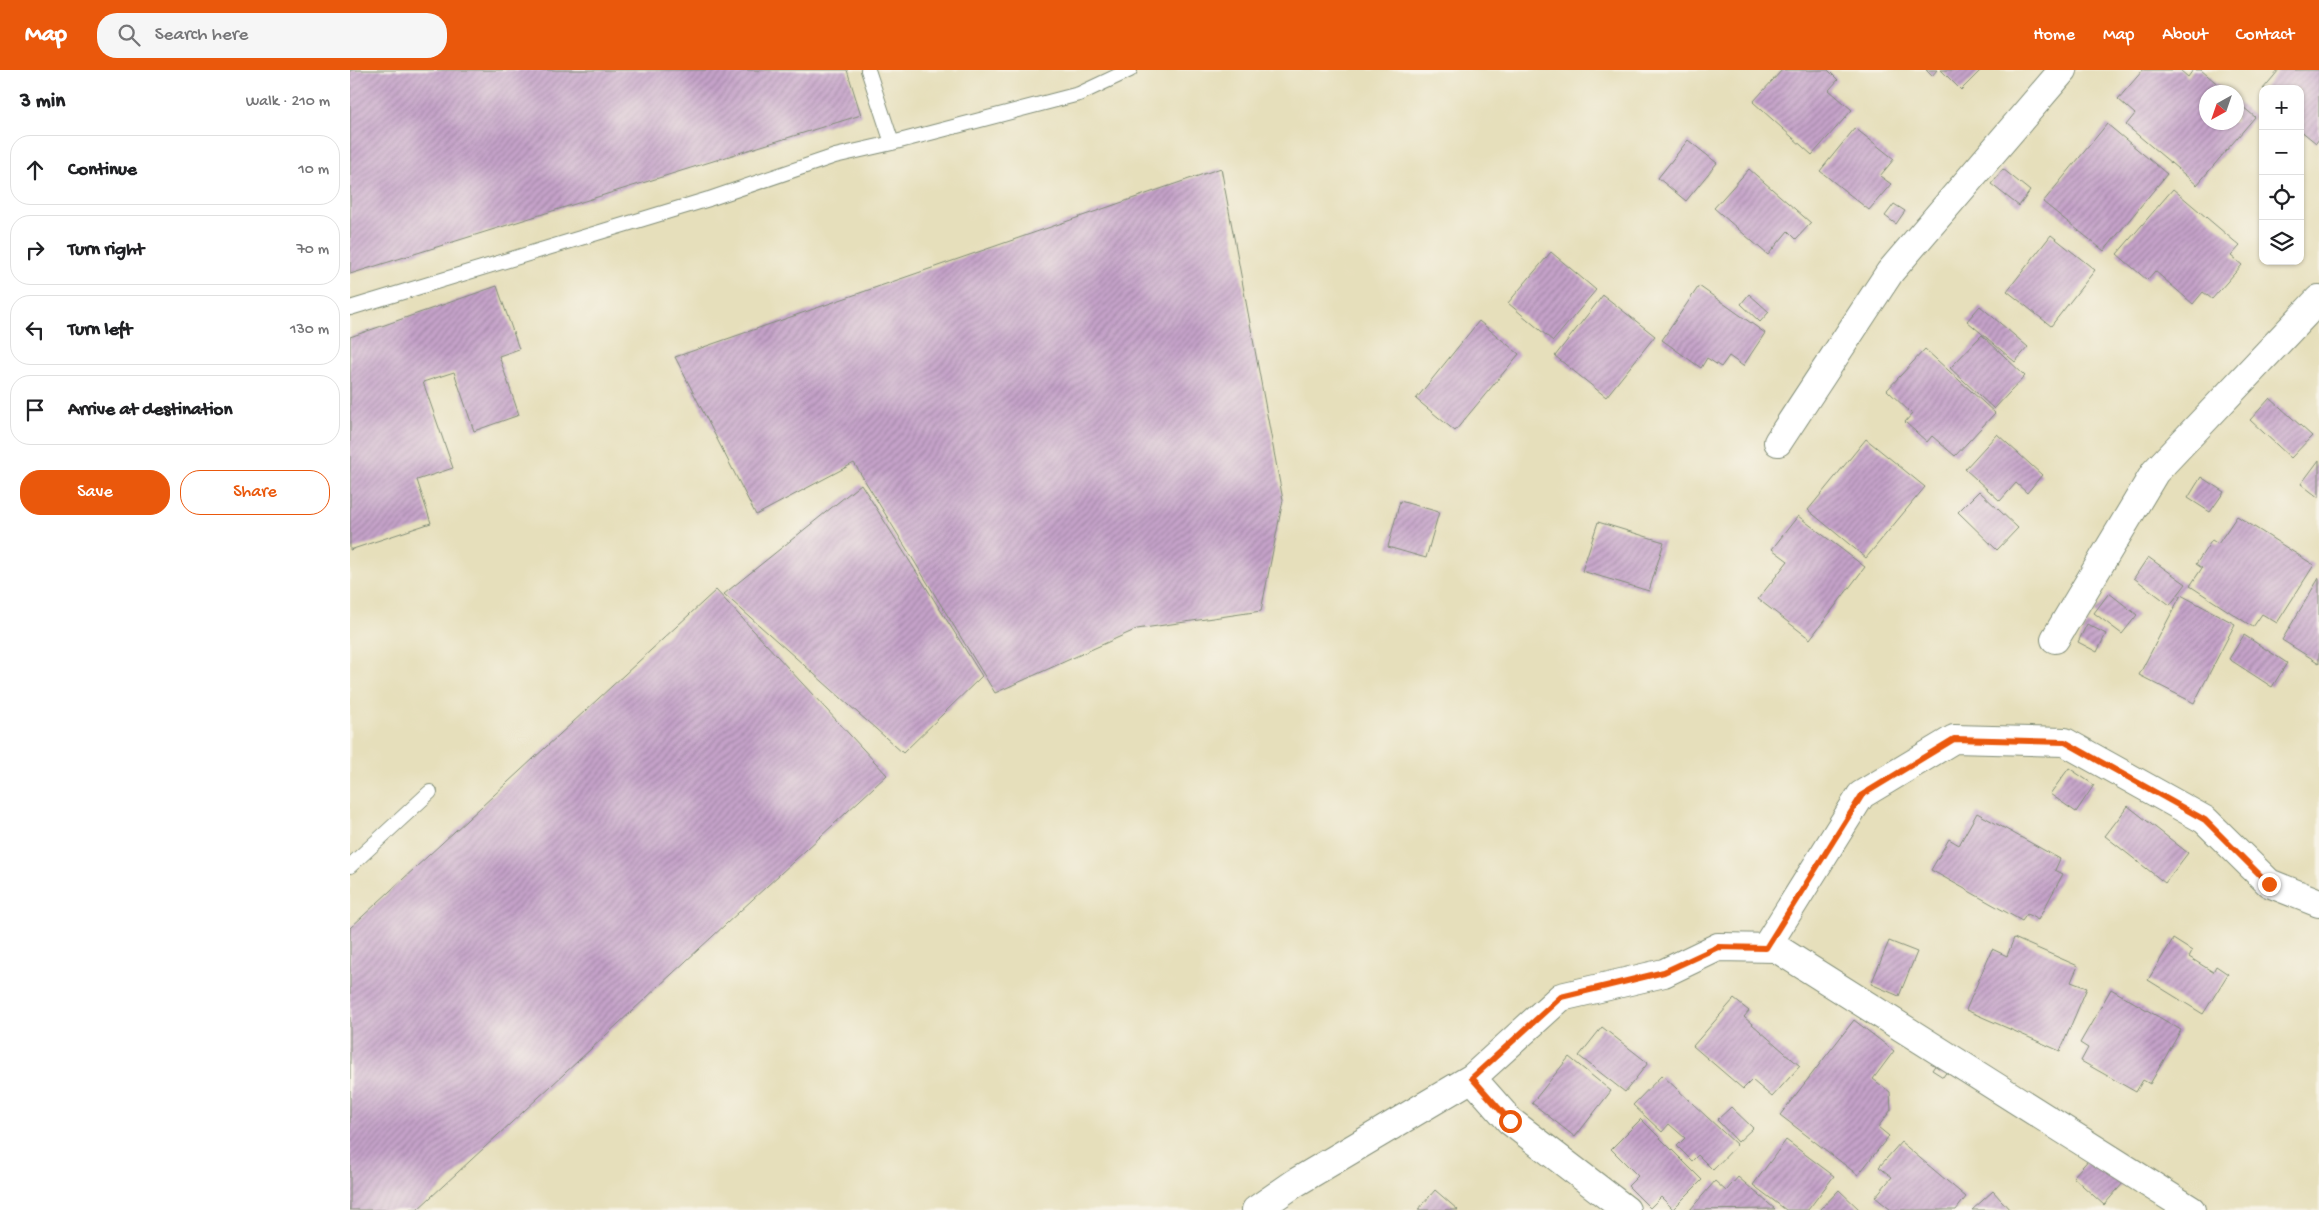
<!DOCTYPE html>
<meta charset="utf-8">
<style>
:root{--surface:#fff;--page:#f6f6f6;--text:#202124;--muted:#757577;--line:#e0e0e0;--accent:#ea580c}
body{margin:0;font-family:"Gochi Hand",sans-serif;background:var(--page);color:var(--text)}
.controls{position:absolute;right:15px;top:15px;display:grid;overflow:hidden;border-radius:10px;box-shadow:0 1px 4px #0004}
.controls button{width:45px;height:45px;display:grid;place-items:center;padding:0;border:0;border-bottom:1px solid var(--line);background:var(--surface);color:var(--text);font:25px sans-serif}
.compass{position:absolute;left:1849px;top:15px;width:45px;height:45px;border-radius:50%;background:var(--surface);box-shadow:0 1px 4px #0004;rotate:220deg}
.stop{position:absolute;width:15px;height:15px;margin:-11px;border:4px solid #ea580c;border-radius:50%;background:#fff}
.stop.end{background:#ea580c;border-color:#fff;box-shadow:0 1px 5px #0008}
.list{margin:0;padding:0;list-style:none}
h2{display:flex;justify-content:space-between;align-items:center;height:65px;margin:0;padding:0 20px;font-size:21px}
h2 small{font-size:16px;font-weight:400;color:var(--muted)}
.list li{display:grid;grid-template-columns:32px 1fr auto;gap:15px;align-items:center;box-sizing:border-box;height:70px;margin:0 10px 10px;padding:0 10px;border:1px solid var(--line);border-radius:20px}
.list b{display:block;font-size:19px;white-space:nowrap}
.list em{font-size:16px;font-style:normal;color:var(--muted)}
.actions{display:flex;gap:10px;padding:15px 20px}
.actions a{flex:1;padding:11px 0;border:1px solid var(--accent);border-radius:20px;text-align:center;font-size:18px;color:var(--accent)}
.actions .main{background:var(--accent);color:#fff}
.icon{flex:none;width:28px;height:28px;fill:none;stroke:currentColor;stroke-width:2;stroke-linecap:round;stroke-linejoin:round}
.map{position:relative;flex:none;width:1969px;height:1140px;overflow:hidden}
header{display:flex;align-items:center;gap:30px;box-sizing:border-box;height:70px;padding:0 25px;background:var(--accent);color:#fff}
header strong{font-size:24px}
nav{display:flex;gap:28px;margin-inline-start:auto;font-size:18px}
.search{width:350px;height:45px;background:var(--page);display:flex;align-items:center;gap:12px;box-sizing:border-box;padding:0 18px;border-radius:20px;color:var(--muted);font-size:19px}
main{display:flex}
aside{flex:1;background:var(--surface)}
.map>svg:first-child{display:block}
.building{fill:url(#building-hatch)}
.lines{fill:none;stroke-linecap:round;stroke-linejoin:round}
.service-casing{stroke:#828e78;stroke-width:16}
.minor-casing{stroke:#828e78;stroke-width:30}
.service{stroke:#fff;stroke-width:14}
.minor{stroke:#fff;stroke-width:28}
.route{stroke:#ea580c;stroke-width:6}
</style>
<header>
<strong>Map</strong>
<div class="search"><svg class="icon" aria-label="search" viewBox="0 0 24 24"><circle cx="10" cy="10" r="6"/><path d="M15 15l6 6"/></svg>Search here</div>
<nav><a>Home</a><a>Map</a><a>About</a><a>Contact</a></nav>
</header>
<main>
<aside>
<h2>3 min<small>Walk · 210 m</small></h2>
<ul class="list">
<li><svg class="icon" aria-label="ahead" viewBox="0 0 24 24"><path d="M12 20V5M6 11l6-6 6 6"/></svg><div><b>Continue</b></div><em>10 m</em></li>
<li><svg class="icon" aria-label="right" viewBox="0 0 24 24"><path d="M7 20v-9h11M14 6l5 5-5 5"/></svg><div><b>Turn right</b></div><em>70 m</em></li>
<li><svg class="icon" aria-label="left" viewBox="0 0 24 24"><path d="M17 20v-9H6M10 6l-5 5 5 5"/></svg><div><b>Turn left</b></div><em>130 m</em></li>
<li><svg class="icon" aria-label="arrive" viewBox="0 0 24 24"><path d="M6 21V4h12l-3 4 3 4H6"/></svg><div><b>Arrive at destination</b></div></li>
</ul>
<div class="actions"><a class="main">Save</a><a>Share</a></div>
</aside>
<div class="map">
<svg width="1969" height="1140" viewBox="0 0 1969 1140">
<defs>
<pattern id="building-hatch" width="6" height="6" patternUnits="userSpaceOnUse" patternTransform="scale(1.25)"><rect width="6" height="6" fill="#c5a2c9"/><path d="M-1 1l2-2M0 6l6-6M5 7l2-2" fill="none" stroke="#9f85a4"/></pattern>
</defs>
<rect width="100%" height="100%" fill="#f7f3e8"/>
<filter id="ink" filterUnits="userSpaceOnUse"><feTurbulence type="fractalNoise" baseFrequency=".02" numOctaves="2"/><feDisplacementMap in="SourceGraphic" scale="10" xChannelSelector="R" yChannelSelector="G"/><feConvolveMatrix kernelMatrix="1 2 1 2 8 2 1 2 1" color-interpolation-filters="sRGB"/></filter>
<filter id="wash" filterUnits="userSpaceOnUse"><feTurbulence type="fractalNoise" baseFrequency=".0096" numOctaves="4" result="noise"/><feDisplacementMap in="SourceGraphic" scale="20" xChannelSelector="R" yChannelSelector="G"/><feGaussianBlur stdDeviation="1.12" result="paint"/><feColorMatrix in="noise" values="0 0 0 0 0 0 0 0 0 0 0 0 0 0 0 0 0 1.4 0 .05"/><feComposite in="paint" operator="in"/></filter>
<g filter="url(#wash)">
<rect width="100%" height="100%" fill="#e6dfbb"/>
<g id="blocks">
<path class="building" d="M0,0H497L511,45L0,204Z
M1432,0H1478L1488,10L1479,20L1502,40L1462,85L1403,32Z
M1576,0H1587L1582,6Z
M1591,0H1631L1611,20Z
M1793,0H1830L1838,7L1843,0H1851L1877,22H1856V52H1886V31L1905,47L1847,115L1776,55L1785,44L1768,29Z
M1929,0H1969V69L1966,73L1950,60V19H1913Z
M1757,54L1817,104L1754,181L1693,132Z
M1505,58L1544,89L1530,106L1541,114L1519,140L1470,101Z
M1338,70L1367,93L1336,131L1308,108Z
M871,98L933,430L911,541L787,559L645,623L504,393L406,445L325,287Z
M1399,99L1461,153L1446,169L1438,161L1418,185L1364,138Z
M1653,99L1680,121L1669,136L1641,114Z
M1823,119L1890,176L1881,186L1892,195L1862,229L1853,222L1843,234L1805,201L1797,210L1767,184Z
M1544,134L1555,141L1546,154L1535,146Z
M1701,165L1745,200L1701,256L1657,221Z
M1201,182L1246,220L1203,271L1158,233Z
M147,216L169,279L149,286L169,345L124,361L104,302L73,312L103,398L67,410L81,453L0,480V267Z
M1349,216L1415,263L1393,296L1379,286L1371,297L1357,288L1351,298L1312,270Z
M1399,224L1419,242L1410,252L1391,234Z
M1253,225L1305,266L1256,327L1205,286Z
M1630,236L1678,277L1665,292L1617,251Z
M1129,251L1169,284L1105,361L1066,329Z
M1632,265L1675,306L1644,339L1600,298Z
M1575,279L1645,343L1605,386L1582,366L1577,372L1555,352L1562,344L1537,320Z
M1920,328L1962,366L1941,388L1900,350Z
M1647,364L1692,405L1677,423L1666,413L1650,431L1615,399Z
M1516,369L1575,417L1516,488L1458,440Z
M1969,390V428L1951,414Z
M1851,407L1874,422L1860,442L1838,428Z
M511,414L632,606L553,683L374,524Z
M1629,421L1668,458L1647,480L1608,442Z
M1050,431L1089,442L1076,488L1038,477Z
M1448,446L1515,497L1460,569L1408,529L1438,491L1422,479Z
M1887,446L1964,495L1927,553L1912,544L1903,557L1840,516L1852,498L1846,494L1862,470L1868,474Z
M1248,452L1314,472L1299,521L1232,501Z
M1798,487L1836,514L1820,535L1784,508Z
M1969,508V593L1932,570Z
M366,520L537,705L67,1140H0V858Z
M1759,523L1787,545L1772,564L1744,543Z
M1831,525L1885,554L1844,633L1789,605Z
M1737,554L1756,564L1747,582L1728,572Z
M1894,565L1937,593L1922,617L1879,589Z
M1719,698L1744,715L1726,742L1700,724Z
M1778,736L1838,783L1815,813L1755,766Z
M1627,743L1710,789L1705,800L1713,804L1688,850L1677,844L1672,851L1581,800L1599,769L1609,775Z
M1664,868L1728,896L1721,912L1737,918L1710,981L1616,940L1642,879L1657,886Z
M1823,869L1842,881L1839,887L1863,902L1866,896L1878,904L1853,944L1798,910Z
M1539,871L1567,882L1549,926L1521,914Z
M1761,919L1831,960L1800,1014L1793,1010L1786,1022L1731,991L1738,978L1730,973Z
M1384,929L1399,941L1394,947L1450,996L1422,1027L1402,1010L1393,1019L1343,976Z
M1504,950L1544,981L1523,1009L1540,1022L1541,1040L1528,1057L1539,1066L1508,1105L1430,1045Z
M1252,957L1298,993L1275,1022L1229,986Z
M1593,984L1604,991L1593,1007L1582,1000Z
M1219,987L1261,1021L1225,1067L1182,1033Z
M1312,1005L1387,1075L1363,1100L1348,1085L1342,1091L1327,1076L1335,1068L1319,1054L1312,1062L1283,1035Z
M1381,1037L1403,1058L1388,1072L1367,1050Z
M1291,1049L1352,1110L1323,1139L1311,1127L1300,1138L1278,1116L1288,1106L1261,1079Z
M1436,1070L1484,1106L1458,1140H1436L1403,1115Z
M1551,1072L1616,1127L1606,1140H1541L1525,1127L1542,1107L1529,1097Z
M1744,1084L1774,1112L1754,1135L1723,1107Z
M1388,1107L1425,1139L1340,1140L1365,1111L1376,1121Z
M1085,1120L1108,1140H1068Z
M1489,1120L1510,1140H1470Z
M1643,1121L1660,1140H1622Z"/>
</g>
</g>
<g filter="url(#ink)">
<use href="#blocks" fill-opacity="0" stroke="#828e78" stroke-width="1"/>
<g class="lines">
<g class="service-casing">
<path id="service" d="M518,0L542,73
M0,238L359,129L485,86L542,73L729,24L780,0
M0,796L80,722"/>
</g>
<g class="minor-casing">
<path id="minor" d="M1428,372L1540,202L1713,0
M1705,569L1805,402L1969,229
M1416,877L1511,725L1604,669L1715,672L1855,750L1919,813L1969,833
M906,1140L945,1113L1122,1008
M1276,1140L1160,1051L1122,1008L1211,927L1314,903L1368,877L1426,878L1841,1140"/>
</g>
<use href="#service" class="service"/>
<use href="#minor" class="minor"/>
</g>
</g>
<g class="lines" filter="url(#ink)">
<path class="route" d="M1160,1051L1122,1008L1211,927L1314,902L1368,877L1416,878L1512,725L1604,669L1715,672L1855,750L1919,814"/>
</g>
</svg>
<div class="controls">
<button>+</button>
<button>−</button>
<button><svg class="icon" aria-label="locate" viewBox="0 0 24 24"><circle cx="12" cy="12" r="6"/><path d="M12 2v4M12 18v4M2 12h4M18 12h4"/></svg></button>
<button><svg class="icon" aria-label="layers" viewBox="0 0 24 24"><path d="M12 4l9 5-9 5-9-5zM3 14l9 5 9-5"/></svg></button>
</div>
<svg class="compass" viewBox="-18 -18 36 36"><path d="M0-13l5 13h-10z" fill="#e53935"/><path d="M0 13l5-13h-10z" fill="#757577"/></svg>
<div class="stop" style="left:1160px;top:1051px"></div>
<div class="stop end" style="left:1919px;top:814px"></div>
</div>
</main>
